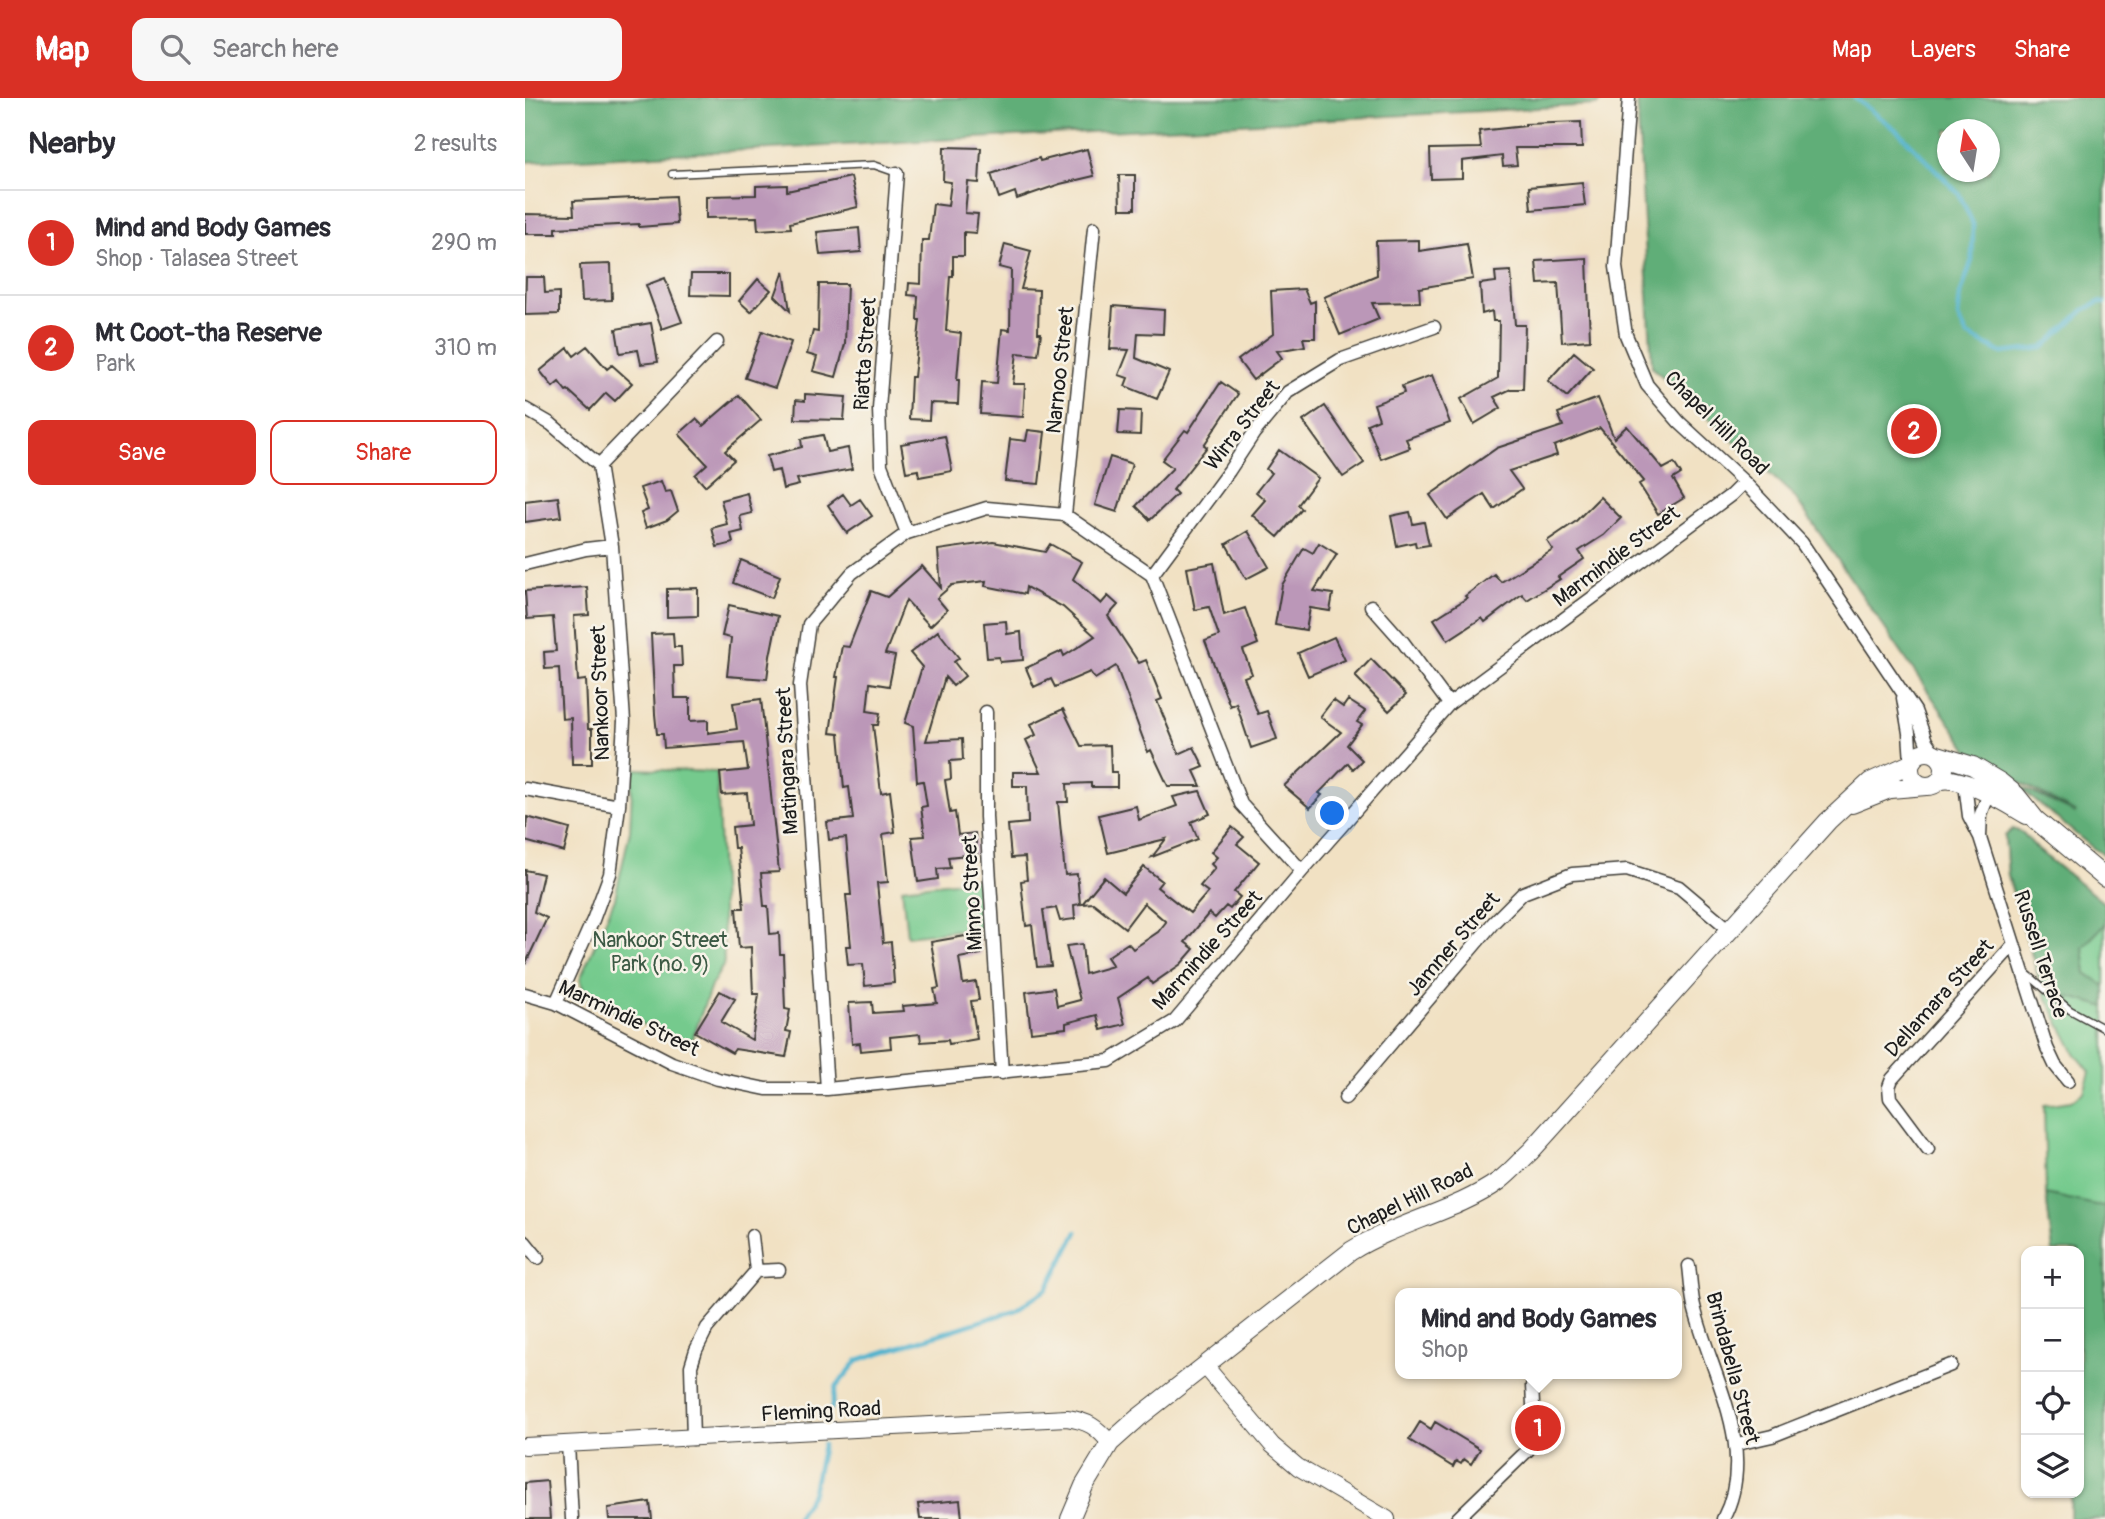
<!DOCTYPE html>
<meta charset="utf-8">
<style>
:root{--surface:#fff;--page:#f7f7f7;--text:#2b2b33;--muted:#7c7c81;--line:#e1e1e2;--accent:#d93025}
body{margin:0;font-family:Pangolin,sans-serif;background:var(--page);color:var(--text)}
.controls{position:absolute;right:21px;bottom:21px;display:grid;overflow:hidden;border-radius:14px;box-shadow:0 2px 5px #0004}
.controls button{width:63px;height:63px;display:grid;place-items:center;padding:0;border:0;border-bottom:2px solid var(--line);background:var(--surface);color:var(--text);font:35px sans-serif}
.compass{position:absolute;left:1412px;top:21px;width:63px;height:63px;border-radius:50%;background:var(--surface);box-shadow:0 2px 5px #0004;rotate:348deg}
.you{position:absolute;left:808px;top:716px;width:24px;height:24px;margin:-18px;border:5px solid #fff;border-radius:50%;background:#1a73e8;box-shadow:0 0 0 10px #1a73e833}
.badge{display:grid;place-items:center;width:46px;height:46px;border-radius:50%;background:var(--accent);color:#fff;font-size:23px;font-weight:700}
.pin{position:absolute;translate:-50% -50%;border:4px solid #fff;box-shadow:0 2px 7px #0006}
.popup{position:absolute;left:870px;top:1190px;width:287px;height:91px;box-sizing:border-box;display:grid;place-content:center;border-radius:14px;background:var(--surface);filter:drop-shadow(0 2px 5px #0005);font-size:23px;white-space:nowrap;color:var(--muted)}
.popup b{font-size:26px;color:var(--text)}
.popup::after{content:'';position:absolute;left:50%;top:100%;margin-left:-14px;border:14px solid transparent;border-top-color:var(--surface)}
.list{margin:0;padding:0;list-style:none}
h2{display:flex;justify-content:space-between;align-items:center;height:91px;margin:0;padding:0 28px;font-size:30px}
h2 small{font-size:23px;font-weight:400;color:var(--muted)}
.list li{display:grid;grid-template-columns:46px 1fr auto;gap:21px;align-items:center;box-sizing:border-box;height:105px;padding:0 28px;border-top:2px solid var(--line)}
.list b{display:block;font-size:26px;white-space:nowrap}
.list p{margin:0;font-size:23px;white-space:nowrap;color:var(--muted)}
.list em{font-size:23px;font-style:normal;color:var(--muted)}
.actions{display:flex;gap:14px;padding:21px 28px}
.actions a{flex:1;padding:16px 0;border:2px solid var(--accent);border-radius:14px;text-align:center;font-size:24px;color:var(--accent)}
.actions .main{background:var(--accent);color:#fff}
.icon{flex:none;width:38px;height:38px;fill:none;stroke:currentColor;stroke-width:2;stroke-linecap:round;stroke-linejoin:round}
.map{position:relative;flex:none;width:1580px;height:1421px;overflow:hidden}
header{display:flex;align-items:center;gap:42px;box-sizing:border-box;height:98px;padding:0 35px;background:var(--accent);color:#fff}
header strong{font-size:33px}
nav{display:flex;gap:38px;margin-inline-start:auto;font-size:24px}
.search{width:490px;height:63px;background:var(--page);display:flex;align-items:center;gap:18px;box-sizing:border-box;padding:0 24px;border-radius:14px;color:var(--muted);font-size:26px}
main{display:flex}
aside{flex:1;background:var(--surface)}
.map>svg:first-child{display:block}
.green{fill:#75ca8d;stroke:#487354;stroke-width:2}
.forest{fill:#60ae78;stroke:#3e654a;stroke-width:2;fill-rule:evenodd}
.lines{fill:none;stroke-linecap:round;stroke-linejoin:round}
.stream{stroke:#4fb2ce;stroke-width:4.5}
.building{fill:#bb97b8}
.service-casing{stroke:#3c3a35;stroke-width:9}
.minor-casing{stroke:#3c3a35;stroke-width:15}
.tertiary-casing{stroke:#3c3a35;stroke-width:18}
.secondary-casing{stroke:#3c3a35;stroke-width:20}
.service{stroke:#fff;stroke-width:6}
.minor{stroke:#fff;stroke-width:12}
.tertiary{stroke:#fff;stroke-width:16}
.secondary{stroke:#fff;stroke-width:18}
.labels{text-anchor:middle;stroke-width:5;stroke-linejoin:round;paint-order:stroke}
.street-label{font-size:21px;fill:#1c1c1c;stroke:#f7f3e8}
.park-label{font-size:21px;fill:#3b5944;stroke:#f7f3e8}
</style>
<header>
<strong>Map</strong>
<div class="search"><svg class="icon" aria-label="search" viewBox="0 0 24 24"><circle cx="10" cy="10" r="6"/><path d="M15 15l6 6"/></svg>Search here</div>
<nav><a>Map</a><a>Layers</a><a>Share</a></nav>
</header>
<main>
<aside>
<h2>Nearby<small>2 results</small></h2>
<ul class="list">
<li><span class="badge">1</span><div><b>Mind and Body Games</b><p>Shop · Talasea Street</p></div><em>290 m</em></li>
<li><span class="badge">2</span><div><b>Mt Coot-tha Reserve</b><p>Park</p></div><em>310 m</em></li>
</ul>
<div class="actions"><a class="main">Save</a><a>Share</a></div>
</aside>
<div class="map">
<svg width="1580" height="1421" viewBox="0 0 1580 1421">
<rect width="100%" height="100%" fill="#f7f3e8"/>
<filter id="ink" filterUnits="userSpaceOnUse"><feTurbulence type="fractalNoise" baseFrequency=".0143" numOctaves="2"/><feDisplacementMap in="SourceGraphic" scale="14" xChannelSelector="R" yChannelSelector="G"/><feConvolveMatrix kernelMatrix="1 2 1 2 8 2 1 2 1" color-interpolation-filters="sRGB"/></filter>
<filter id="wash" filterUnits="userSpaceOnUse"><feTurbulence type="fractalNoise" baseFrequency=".00686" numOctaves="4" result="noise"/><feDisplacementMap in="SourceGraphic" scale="28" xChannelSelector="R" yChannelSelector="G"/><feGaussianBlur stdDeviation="1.57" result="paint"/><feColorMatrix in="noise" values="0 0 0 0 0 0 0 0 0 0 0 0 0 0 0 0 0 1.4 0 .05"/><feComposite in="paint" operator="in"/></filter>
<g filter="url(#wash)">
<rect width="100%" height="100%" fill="#f1e1c3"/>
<path class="green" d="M108,671L192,674L199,866L186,888L165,948L69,904L59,894L55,881L90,800L105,732Z
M1488,731L1498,735L1513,752L1580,806V1421H1545L1546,1395H1554V1153H1528L1521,1096L1519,1007L1546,1003L1559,994L1565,974L1550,955L1517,891L1483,778L1480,738Z
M453,781L459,829L382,838L377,790Z"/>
<path class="forest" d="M0,0H1081L1071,7L0,64Z
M1112,0H1580V757L1568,750L1491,687L1551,715L1448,659L1269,398L1127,269ZM1422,32H1464V74H1422Z
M1488,731L1498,735L1513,752L1580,806V826L1558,849L1561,875L1580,888V909L1517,891L1483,778L1480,738Z
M1521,1096L1580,1109V1421H1545L1546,1395H1554V1153H1528Z"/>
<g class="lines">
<path class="stream" d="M1330,0L1374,34L1434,96L1448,126L1447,162L1435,198L1433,219L1442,237L1477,255L1518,250L1559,212L1574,204L1580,205
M306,1311L311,1289L333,1262L491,1212L522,1191L552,1134
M271,1421L288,1393L298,1347"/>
</g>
<g id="blocks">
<path class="building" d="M1056,24L1057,50H990L992,67L978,68L977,58L937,63V80L906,81L905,51L956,50L954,33L1000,28V26Z
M419,49L456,50L454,85L443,84L440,115L453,116L451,135L439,134V158H428V178H425L421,233L436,235L432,282H434L433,306L405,305L404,322L384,321L386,279H389L395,222H392L393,198L383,197L384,185L396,186L397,142H404L408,106L423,108L426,84L418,83Z
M562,51L569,78L535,86L492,101L490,94L474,100L466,76L514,60L515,63Z
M594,77H610V111H595Z
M326,79L333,109L265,125L266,130L233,132L232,119L181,120V98L231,97V88L262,87V93Z
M1057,84L1060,107L1006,112L1004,89Z
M150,98L152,126L114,129V126L31,130V136H0V116L49,117L48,103Z
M334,130L336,154L295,157L292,134Z
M894,142V153L942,146L948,181L894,190L895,204L847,205L854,221L815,237L799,199L852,177L851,143Z
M480,146L506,153L496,191L514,192L513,235H516L513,257L492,255L488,286H500L498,319L455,316L457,284L472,285L477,231L485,232L486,172L474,169Z
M1062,160L1065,242L1037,244L1033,185L1013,186L1011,163Z
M86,166L87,202L57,203L55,167Z
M259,173L265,213L250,198Z
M986,173L990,227H1000L998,291H986L969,299L976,310L949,326L936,301L973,280L974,223H968L967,213L957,216L955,186L971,184L970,174Z
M166,176H204V198L165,197Z
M1,179H19L20,195L34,194V216L0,217Z
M140,180L157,224L137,231L121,187Z
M233,181L246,192L226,214L214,203Z
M294,186H322L320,246L311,279L288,273L292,259L282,256L288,233L293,234Z
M779,191L785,205L790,203V240H778L780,248L752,253L757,260L728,282L713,262L748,236L746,193Z
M588,208L639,212L638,236L613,235L611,260L644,274L632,301L600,288L603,280L594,277L604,252L585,251Z
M126,225L133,264L116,266L113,252L95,255L91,231Z
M237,233L266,244L250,290L220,280Z
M62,248L82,271L87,267L107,285L90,303L81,295L65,312L43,292L41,293L34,284L28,289L15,273L43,250L49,258Z
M1049,254L1068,270L1042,299L1023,283Z
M907,277L925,325L881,341L885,350L856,361L842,326L854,321L849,306L879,295L877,288Z
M696,284L713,296L679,347L682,349L648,392L652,396L625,422L611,408L648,370L637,362L660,332L663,334Z
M280,296L321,299L319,322L270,321L271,302L280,303Z
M214,297L236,322L200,353L209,362L180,388L170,377L182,366L154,336L171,321L178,328Z
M1073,300L1089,340L1102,328L1138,371L1149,365L1156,376L1148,381L1159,400L1133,416L1114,386L1119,383L1075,330L1029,348L1032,357L984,373L997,391L969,411L959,396L922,421L905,397L972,350L1038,328L1033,315Z
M800,308L839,365L818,379L778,323Z
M595,312L616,313L615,337L593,336Z
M503,332L520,334L514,386L480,383L485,341L501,343Z
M298,337L302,354L323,350L327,371L272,381L274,387L258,391L254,372L246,374L242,358L277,349L276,341Z
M420,338L427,373L394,379L393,372L381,374L376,346Z
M754,352L793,380L773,407L777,411L753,439L727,417L740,402L731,394L746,375L741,371Z
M585,359L607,366L592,414L570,407Z
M136,383L140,394L146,393L153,413L142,422L121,430L116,415L123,412L115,390Z
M222,395L227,415L215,418L218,433L206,436L208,445L192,449L187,430L202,426L196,402Z
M318,396L326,407L335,401L347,418L322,435L303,407Z
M33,399L36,419L0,424V403Z
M1075,399L1096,420L1079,437L1054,453L1059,461L1033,479L1035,481L1002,502L997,496L960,524L957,520L923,542L909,521L942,500L940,498L969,476L976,484L1028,452L1022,443L1050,424Z
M885,414L888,426L899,424L904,447L891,449L890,444L872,448L866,418Z
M723,433L744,469L721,481L701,446Z
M468,444L520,454L525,446L557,464L548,481L576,506L583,498L593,507L583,518L614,565L621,562L637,601L632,603L654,656L669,649L679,669L669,673L676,688H643L626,652L623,654L591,568L570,581L565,574L530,589L526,581L509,589L501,570L537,553L539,558L570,538L538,509L501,489L500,496L460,488L461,483L427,487L412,500L422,512L405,528L381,502L360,556L370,558L364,588L345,585L342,613L355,615L353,627H348L356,695L365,693L370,734L358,736L363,784L352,785L358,845L366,844L369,885L340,888L338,866L323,867L321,848H326L321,797H326L321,740L304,742L302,724L328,721L324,689L319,690L314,636L305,635L313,579H311L317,548L324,549L346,493L362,499L397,468L416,490L413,452Z
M794,445L812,456L789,493L808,496L805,513L785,510L781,532L750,527L757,487L779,450L788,455Z
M216,462L255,478L247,500L208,485Z
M689,465L699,517L720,510L733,546L718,552L727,576L719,579L733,616L742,613L752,641L726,650L711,605L705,608L680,543L694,538L684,509L670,512L662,470Z
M62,489L64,517L49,518L53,583L61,582L63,631H67V666H47L46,620L37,621L34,570L20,571L19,554L31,553L28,519L2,521L0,493Z
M173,490V518L142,519V491Z
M204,507L253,518L245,558L242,581L202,578L206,540L197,538Z
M481,523L482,536L496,534L498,562L475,564L474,559L462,560L459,525Z
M413,533L434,560L429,564L440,578L428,588L420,579L401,643L437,641L438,662L425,663L426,681L420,682L425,715L430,714L433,737L450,735L452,756L423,759L425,770L412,771L413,781L393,784L387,739L400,738L396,709L402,708L398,683L392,684L388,628L380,625L397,569L385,555Z
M148,535L149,549H156L157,568H149L150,600H165V623L183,622V635L212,631L208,605L236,601L254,774L236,775L239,808H243L245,836L254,835L255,856H258L260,911L265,912L261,933L266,934L261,959L210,951L207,955L170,934L195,893L210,901L196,924L227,942L234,896H228L226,849L214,850L211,810H219L213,750H209L207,729L225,727L222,695L197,697L195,675L223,672L219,644L139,650L138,636H132L130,616L126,536Z
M809,539L820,562L783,578L773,555Z
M846,561L881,597L864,613L830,578Z
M808,602L818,609L823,602L840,613L832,624L837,627L822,647L837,662L828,671L823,665L794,695L797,697L785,710L759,688L816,634L795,619Z
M538,611L556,648L585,647L586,674H592V689H566V685L542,686L543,704H533L540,777L552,776L555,806L549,807L550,821L535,823L531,810L518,812L526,868L512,869L507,827L501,828L496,783L502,782L500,759L486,760L483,727L503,725L502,688H488V674H516L501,642L511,637L506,626Z
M675,693L685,716L666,724L673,741L627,759L641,741L583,755L574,717L611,708L614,722L652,708L648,699Z
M2,719L45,731L39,754L0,743Z
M707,729L719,739L712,746L734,764L709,794L715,799L705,811L701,808L690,820L684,815L660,844L669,851L656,866L627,886L623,880L593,900L600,926L576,932L572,917L541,925V930L506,934L501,894L529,890L532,908L555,902L541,848L557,846L560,876L588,868L582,859L603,845L608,851L633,834L641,824L619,805L600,830L568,805L557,806L579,779L598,795L619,769L637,783L632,789L665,815L683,794L675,788L690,770L686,766L692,759L686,754Z
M0,772L18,776L9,814L22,820L0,867Z
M452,836L456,856L434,860L438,886L451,884L454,902L446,903L452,941L424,946L423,942L396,944L395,936L365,939L366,950L336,953L335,945L327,946L324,905L347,904L348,915L379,913L378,908L412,905L409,891L414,890L406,844Z
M895,1324L906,1331L910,1324L955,1351L946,1366L939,1361L936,1366L931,1363L928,1369L884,1342Z
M22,1383L25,1421H0V1385Z
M435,1402L437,1421H395L393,1406Z
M125,1404L127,1421H84L83,1410Z"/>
</g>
</g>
<g filter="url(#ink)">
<use href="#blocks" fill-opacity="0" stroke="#3c3a35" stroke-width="2"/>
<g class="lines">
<g class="service-casing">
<path id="service" d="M147,76L349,67L372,75
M1501,875L1545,912L1580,931"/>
</g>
<g class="minor-casing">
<path id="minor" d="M1104,0L1091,169L1101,237L1122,287L1154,324L1219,384L1277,445L1390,613L1401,643L1410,656
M372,75L354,311L356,367L382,435
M0,311L26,326L74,367L87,448L99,623L94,708L85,776L68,822L31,905
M74,367L192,244
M540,417L569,130
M0,466L61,451L87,448
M627,477L704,373L729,335L763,294L815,262L909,229
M846,508L878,544L924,606
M1378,600L1384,635L1386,664
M461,614V719L477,975
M1440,686L1444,718L1455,739L1522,950L1530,967L1543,983
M0,691L94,708
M1455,738L1456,716L1464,696
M0,896L31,905L147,965L193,981L241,991H302L584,963L650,923L777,773L924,606L1206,397L1219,384
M302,991L275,587L284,526L327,475L382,435L462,410L540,417L627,477L716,706L777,773
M820,1000L969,824L998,795L1047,776L1102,772L1154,789L1205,832
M1403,1051L1365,1000L1364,989L1367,981L1489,846
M227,1138L231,1173
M0,1144L13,1160
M1164,1168C1166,1183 1166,1198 1170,1212C1187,1279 1234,1353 1198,1421
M168,1341L166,1268L171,1252L182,1230L231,1173L254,1172
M43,1346L47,1421
M1212,1346L1247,1338L1426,1267
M932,1421L1003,1352L1009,1326L1007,1287"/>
</g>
<g class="tertiary-casing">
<path id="tertiary" d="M680,1268L747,1347L773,1369L862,1421
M0,1348L542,1320C563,1323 572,1329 585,1345"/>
</g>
<g class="secondary-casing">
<path id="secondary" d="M1385 671a17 17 0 1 1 34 0a17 17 0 1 1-34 0Z
M1413,657L1448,668L1475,684L1491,697L1511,722L1580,780
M1414,683C1434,675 1483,706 1502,717
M1327,706L1365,691L1401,688
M545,1421L559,1388L585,1345L613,1320L826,1153C871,1125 932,1113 974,1083C985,1075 995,1063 1006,1053L1303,723L1345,684L1385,666"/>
</g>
<use href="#service" class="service"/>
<use href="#minor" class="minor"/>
<use href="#tertiary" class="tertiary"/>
<use href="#secondary" class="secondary"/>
</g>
</g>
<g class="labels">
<g class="street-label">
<text transform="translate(340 256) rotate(-86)" y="7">Riatta Street</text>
<text transform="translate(535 272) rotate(-84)" y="7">Narnoo Street</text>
<text transform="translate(1192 325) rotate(45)" y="7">Chapel Hill Road</text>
<text transform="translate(717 327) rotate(-52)" y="7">Wirra Street</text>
<text transform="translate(1091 458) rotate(-37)" y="7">Marmindie Street</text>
<text transform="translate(75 595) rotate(-92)" y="7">Nankoor Street</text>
<text transform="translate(262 663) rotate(-93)" y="7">Matingara Street</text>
<text transform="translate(447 795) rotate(-93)" y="7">Minno Street</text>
<text transform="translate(928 846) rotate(-49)" y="7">Jamner Street</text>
<text transform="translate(682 852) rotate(-48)" y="7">Marmindie Street</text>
<text transform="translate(1516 856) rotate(72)" y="7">Russell Terrace</text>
<text transform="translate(1414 900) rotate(-48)" y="7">Dellamara Street</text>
<text transform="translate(104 920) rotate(25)" y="7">Marmindie Street</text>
<text transform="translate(885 1101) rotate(-26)" y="7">Chapel Hill Road</text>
<text transform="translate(1208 1270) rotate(75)" y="7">Brindabella Street</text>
<text transform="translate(296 1313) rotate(-3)" y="7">Fleming Road</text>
</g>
<g class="park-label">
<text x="135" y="849">Nankoor Street<tspan x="135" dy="24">Park (no. 9)</tspan></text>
</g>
</g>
</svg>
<div class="controls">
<button>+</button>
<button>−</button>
<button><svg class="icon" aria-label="locate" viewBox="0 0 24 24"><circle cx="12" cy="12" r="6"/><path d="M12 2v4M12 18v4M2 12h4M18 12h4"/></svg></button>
<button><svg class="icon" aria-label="layers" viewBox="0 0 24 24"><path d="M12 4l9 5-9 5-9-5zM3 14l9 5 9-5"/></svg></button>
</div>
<svg class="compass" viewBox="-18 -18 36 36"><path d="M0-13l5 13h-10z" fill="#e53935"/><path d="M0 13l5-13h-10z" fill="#7c7c81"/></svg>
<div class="you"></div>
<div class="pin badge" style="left:1013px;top:1330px">1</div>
<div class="popup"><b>Mind and Body Games</b>Shop</div>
<div class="pin badge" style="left:1389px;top:333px">2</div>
</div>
</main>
